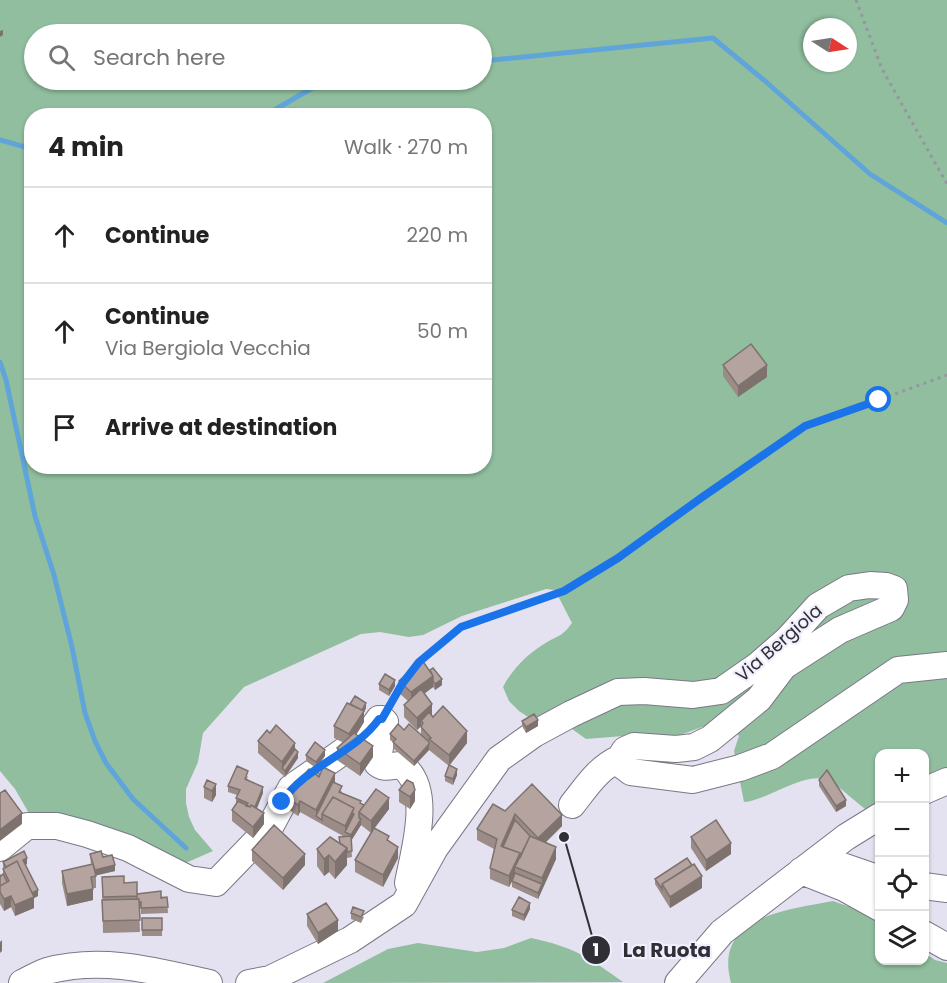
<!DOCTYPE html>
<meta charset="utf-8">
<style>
:root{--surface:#fff;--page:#f2f2f2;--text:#222;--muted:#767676;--line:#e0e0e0}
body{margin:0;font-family:Poppins,sans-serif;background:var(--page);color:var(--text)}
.controls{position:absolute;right:18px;bottom:18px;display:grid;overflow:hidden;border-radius:12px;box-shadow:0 2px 4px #0004}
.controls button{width:54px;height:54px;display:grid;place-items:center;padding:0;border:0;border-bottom:2px solid var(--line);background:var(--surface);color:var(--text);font:30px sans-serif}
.compass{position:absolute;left:803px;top:18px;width:54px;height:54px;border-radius:50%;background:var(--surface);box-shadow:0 2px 4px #0004;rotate:102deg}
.stop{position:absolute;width:18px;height:18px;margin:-14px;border:4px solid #1a73e8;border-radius:50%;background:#fff}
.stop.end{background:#1a73e8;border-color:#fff;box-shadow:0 2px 6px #0008}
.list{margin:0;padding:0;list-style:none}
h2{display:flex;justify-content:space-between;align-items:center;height:78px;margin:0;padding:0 24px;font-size:26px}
h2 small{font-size:20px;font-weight:400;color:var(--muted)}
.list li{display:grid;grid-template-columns:39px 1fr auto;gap:18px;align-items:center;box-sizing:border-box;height:96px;padding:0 24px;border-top:2px solid var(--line)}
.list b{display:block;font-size:22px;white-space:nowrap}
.list p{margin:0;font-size:20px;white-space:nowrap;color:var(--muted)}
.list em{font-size:20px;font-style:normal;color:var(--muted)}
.icon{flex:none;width:33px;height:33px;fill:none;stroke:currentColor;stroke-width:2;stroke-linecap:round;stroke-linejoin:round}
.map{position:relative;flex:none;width:947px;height:983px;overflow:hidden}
.search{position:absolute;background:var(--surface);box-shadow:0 2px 4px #0004;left:24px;top:24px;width:468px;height:66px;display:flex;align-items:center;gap:15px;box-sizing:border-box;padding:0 21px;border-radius:33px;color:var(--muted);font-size:22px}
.panel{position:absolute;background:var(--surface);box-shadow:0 2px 4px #0004;left:24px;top:108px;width:468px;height:366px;border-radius:24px}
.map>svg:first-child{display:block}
.green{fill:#90be9e;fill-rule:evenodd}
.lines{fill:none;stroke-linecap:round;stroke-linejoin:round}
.stream{stroke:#5fa5da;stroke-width:5}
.minor-casing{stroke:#7b7885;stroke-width:28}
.path{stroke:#9795a0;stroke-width:3;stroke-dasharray:3 4.5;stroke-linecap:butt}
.minor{stroke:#fff;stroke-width:26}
.wall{fill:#9b8c88}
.shaded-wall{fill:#7e726f}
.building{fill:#b4a39e;stroke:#7e726f;stroke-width:1.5}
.route{stroke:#1a73e8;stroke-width:8}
.labels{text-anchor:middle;stroke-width:4.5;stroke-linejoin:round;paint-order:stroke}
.street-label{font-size:18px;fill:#302f35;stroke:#f1eefd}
.leader{fill:none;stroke:#302f35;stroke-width:2}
.callout-dot{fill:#302f35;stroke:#f1eefd;stroke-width:2}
.mark-label{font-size:18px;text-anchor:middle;font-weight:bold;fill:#fff}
.callout-label{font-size:20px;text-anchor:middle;font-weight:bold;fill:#302f35;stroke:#f1eefd;stroke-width:4.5;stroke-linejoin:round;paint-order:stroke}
</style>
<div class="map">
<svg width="947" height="983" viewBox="0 0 947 983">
<rect width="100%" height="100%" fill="#e4e1f0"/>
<path class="green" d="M0,0H947V774L925,785L924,754H880L879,807L870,812C855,803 844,789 829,781C807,769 767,801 744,802L734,751L739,736L728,725L713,723L672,738L631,739L623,736L586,739L561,721L531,719L519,711L509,701L503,687C513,668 529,652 549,641C562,634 563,635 572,623L555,590L546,589L462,616L423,635L409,637L380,632L361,634L244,687L203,733L198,762L186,789V803L189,817L195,830L213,851L181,865L30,815L15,789L0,771ZM812,27H848V63H812ZM34,34H482V80H34ZM32,116H484V466H32Z
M833,901L861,911L879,923L880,960H924L925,953L935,960L947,963V983H731C713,916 787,910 833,901Z
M531,938C574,947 588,957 623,982L323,983L388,949L418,943L477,952L504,948Z"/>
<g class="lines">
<path class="stream" d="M482,61L713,38L765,81L870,174L947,223
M264,116L326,80
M0,140L32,149
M0,362L6,380L35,516L54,575L72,647L85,713L95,741L106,763L133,799L186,848"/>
<g class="minor-casing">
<path id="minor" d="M924,791L947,781
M572,805C587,786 598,768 620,758
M0,848L27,826H57L87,834L128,848L189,879L216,883L270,827L291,788L351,746L374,726L379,719H382L385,722L377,763C384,770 393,765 401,765C434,788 414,850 408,883
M819,858L880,879
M801,871L844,888L880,908
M924,886L947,889
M924,934L947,947
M22,983C30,979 38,974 47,971C102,956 156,971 209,983
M249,983L270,979L350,940L404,904L435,848L499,759L534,734L571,714L618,692L644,691L693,695L721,691L757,666L788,639L818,606L849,588L870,585L886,586L894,589L895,600L891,608L840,630L784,666L759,699L710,739L694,747L676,749L634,746L625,750L620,758L623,766L631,772L693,780L740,768L772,756L898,670L947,665
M678,983L722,932L846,837L880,816"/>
</g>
<path class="path" d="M856,0L882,69L947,184
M417,665L461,627L564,591L618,558L701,498L805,427L947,375
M391,701L400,687"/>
<use href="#minor" class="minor"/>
</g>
<path class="wall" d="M723,365L767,377L738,397L723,376Z
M430,670L442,685L435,690L433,687L424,694L432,716L467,743L449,765L457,775L453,785L445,781V776L449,766L429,750L414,766L393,748V742L390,740V734L404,730L421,734V726L417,730L404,717V705L408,701L399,693V681Z
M379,684L395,686L389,696L379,690Z
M366,708L364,712V722L356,735L373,757L360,776L337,760V748L344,743L334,738V726Z
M522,721L538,726L526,733L522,726Z
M270,733L295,749L298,758L285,777L258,753V741Z
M306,755L325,756L316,768L306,761Z
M312,771L335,783L342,792V793L364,805L389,809L374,828L389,841L398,858L383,887L355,872V860L371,833L361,825L351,841L352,857L347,858V865L335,879L329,872L324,876L317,866V849L339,843L343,836L300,812L298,816L285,807V796Z
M248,776L247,779L263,793L257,808L264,824L253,838L232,821V810L236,804V798L237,795L228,792V786Z
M207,780L216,795L212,802L204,798V787Z
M819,780L846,806L836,812L819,786Z
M399,790L415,801L410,809L399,802Z
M505,811L562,826L545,843L556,859L538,899L512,887V882L509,887L490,879V868L494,849L477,840V829Z
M691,837L731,854L706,871L691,848Z
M252,850L305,865L283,890L252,861Z
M90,854L103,857L115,871L96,875V888H93V900L67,906L62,883V871L91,865Z
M3,862L27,864L25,865L38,896L34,898V908L15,916L11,907L4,911L0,904V875L1,876L3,874Z
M102,877L124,883L137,894L167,897L168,913L141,914V907H139L140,932L103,933Z
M655,879L702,888L670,908L655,884Z
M530,909L524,921L512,916V910Z
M351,913L364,917L361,923L351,919Z
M307,914L338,931L318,944L307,926Z
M142,918H162V936H142Z"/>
<path class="shaded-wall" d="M3,30V35L0,37V31Z
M767,365V377L738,397V386Z
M433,676V687L411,704V692Z
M442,679V685L435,690V684Z
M395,680V686L389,696V690Z
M366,703V708L364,712V722L349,746V734Z
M432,704V716L421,721V726L417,730V718Z
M538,720V726L526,733V727Z
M467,731V743L449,766V755Z
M295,743V754L282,768V774V762Z
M429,744V750L414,766V761Z
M373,746V757L360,776V764Z
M325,750V756L316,768V762Z
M298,752V758L285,777V771Z
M457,769V775L453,785V779Z
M335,773V785L316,816V810Z
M216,784V795L212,802V791Z
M263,787V793L253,818V812Z
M415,790V801L410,809V797Z
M389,798V809L371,833V821Z
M846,800V806L836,812V806Z
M300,801V812L298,816V805Z
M354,808V820L345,832V826Z
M22,813V824L0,841V830Z
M264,813V824L253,838V827Z
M515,814V826L504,853L501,846Z
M562,815V826L538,850V838Z
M361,819V825L351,841V835Z
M731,843V854L706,871V860Z
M398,847V858L383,887V875Z
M556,847V859L538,899V893L542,884V878Z
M347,848V865L335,879V862Z
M520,853V858L515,867V874L509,887V876Z
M305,854V865L283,890V878Z
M329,855V872L324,876V859Z
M27,858V864L23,866V860Z
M115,865V871L94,876V870Z
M702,876V888L670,908V897Z
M93,889V900L67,906V894Z
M38,890V896L34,898V908L15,916V905Z
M11,896V907L4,911V899Z
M530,903V909L524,921V915Z
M338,920V931L318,944V933Z
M2,940V951L0,953V942Z"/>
<path class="building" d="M751,344L767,365L738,386L723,365Z
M422,660L433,676L411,692L399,681Z
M433,668L442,679L435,684L433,681V676L430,670Z
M385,674L395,680L389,690L379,684Z
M421,689L432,704L417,718L404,705Z
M355,696L366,703L362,710L350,704Z
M347,703L364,711L349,734L334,726Z
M443,706L467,731L449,755L429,739L431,738L421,727L423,723L421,721L429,712L433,717Z
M534,714L538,720L526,727L522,721Z
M398,724L404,730L409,724L429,742V744L414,761L393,742L396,739L390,734Z
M276,725L295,743L282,762L258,741L267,730L270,733Z
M354,733L373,746L360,764L337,748Z
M315,742L325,750L316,762L306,755Z
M295,749L298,752L285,771L282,768Z
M449,765L457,769L453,779L445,776Z
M237,766L248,771L245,779L263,787L255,807L251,805L250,807L246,806L248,803L236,798L240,790L228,786Z
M323,767L335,773L316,810L300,801L298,805L285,796L309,769L319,777Z
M314,769L320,774L319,777L312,771Z
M827,770L846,800L836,806L819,780Z
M207,780L216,784L212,791L204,787Z
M407,780L413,783L415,790L410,797L399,790Z
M333,782L342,786L339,792L361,801L360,803L364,805L359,812V818L361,819L351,835L345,832L354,814L352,813L354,808L333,797L322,814V820L316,816Z
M532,784L562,815L538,838L515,814L501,846L520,853L509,876L490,868L497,839L477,829L493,804L505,811Z
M376,789L389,798L371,821L359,812Z
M5,790L22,813L0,830V793Z
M333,797L354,808L345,826L322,814Z
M238,801L250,807L251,805L264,813L253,827L232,810Z
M515,820L530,836L520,858V853L503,847Z
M716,820L731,843L706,860L691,837Z
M274,825L305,854L283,878L252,850Z
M374,828L389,836L387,840L398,847L383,875L355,860Z
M351,836L352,851L347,852V848L340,843L339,837Z
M530,836L556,847L542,878L515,867Z
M330,837L347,848L335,862L329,855L324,859L317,849Z
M24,851L27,858L23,860L38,890L32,893L17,861L6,867L3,862Z
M101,851L103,857L112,855L115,865L95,870L90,854Z
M687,858L692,865L662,884V889L655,879Z
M17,861L34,897L15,905L11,896L4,899L0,892V886L9,881L3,869Z
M93,864L96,876L91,877L93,889L67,894L62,871Z
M694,864L702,876L670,897L662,884Z
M515,873L542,884L538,893L512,881Z
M3,874L7,882L0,886V875L1,876Z
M124,876V883L137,882V896L103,897L102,877Z
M161,891V898L167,897L168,907L141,908V902H139V899H137V894Z
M519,897L530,903L524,915L512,910Z
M139,899L140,920L103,921L102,900Z
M326,903L338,920L318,933L307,914Z
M353,907L364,911L361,917L351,913Z
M142,918H162V930H142Z"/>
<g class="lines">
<path class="route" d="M282,802C305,766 354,754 379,719H382L402,684L419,662L461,627L564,591L618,558L701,498L805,426L879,400"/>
</g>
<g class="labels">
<g class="street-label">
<text transform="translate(779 643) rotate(-41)" y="6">Via Bergiola</text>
</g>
</g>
<path class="leader" d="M564 837L596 950"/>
<g class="callout-dot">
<circle cx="564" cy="837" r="6"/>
<circle cx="596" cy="950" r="15"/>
</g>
<g class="mark-label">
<text x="596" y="956">1</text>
</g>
<g class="callout-label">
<text x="667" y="957">La Ruota</text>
</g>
</svg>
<div class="controls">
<button>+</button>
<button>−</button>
<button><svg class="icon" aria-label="locate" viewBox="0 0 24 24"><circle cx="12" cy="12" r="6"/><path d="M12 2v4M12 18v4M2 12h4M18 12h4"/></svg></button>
<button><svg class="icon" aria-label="layers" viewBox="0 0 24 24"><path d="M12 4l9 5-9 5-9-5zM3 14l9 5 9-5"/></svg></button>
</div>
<svg class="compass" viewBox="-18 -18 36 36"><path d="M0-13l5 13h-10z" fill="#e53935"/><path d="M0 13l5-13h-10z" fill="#767676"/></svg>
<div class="stop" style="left:879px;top:400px"></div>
<div class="stop end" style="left:282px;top:802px"></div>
<div class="search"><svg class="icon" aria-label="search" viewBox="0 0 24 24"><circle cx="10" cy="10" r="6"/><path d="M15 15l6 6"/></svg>Search here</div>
<section class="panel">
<h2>4 min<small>Walk · 270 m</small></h2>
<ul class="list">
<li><svg class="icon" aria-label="ahead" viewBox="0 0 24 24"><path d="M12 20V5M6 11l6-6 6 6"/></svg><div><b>Continue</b></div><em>220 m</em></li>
<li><svg class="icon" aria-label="ahead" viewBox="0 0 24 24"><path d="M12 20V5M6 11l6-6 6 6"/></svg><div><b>Continue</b><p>Via Bergiola Vecchia</p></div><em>50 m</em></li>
<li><svg class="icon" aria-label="arrive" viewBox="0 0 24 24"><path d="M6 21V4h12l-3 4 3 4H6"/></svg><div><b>Arrive at destination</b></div></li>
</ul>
</section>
</div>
